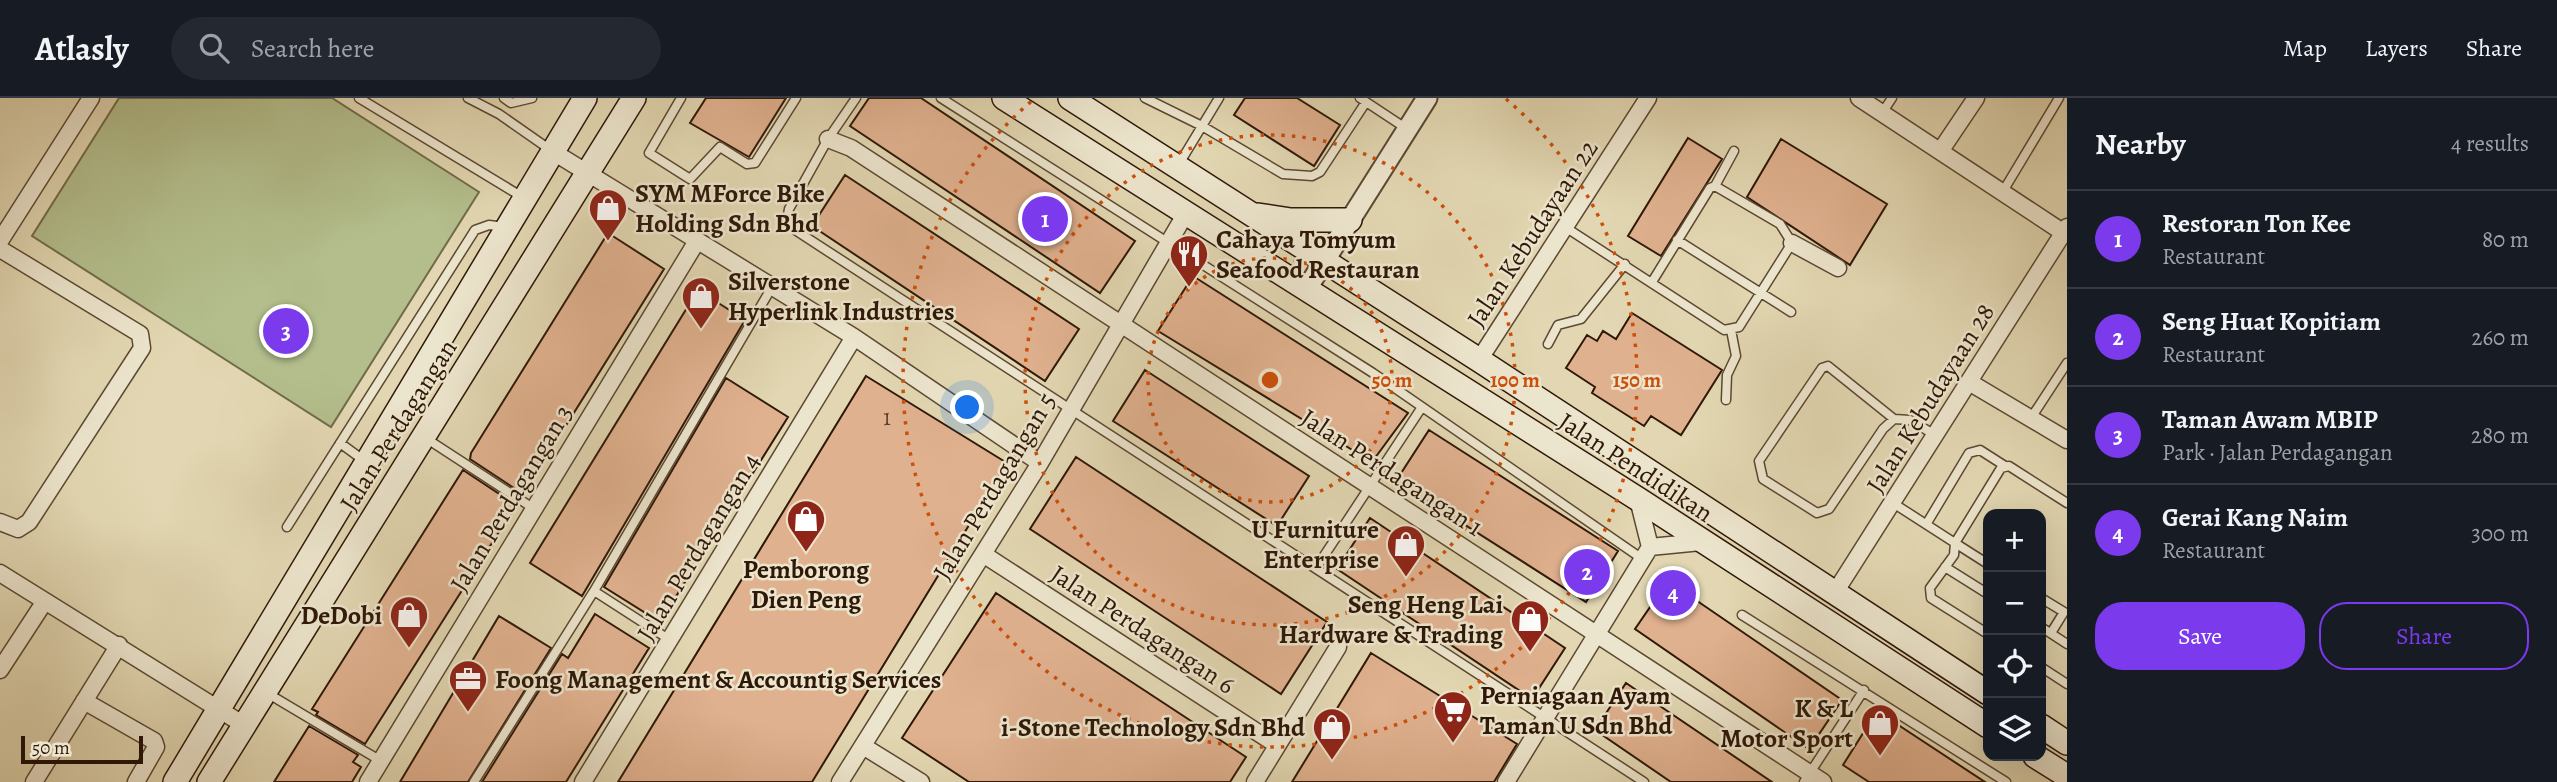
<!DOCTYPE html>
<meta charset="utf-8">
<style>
:root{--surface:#171b24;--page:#242831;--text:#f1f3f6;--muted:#9ea1a6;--line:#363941;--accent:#7c3aed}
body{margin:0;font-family:Alegreya,serif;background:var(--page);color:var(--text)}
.controls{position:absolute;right:21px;bottom:21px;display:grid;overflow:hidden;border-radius:14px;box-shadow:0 7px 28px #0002}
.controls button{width:63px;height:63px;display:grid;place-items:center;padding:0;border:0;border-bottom:2px solid var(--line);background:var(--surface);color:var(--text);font:35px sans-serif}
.scale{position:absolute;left:21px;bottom:18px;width:122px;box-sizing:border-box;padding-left:7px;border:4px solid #2f1808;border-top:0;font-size:19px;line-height:24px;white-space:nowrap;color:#2f1808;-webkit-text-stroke:5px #ece5cd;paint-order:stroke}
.you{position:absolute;left:968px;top:310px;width:24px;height:24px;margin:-18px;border:5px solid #fff;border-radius:50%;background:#1a73e8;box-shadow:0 0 0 10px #1a73e833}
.badge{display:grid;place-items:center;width:46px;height:46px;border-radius:50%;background:var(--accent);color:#fff;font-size:23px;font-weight:700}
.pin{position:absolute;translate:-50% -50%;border:4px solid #fff;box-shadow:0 2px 7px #0006}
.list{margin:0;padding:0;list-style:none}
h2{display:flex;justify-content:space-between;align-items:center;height:91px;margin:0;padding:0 28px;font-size:30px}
h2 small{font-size:23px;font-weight:400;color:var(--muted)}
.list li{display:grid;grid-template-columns:46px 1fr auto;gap:21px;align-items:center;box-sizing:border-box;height:98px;padding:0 28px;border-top:2px solid var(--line)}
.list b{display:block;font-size:26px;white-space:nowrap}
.list p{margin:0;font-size:23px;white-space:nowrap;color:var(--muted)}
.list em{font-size:23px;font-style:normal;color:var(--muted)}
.actions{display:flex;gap:14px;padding:21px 28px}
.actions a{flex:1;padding:16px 0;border:2px solid var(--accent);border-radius:28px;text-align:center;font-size:24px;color:var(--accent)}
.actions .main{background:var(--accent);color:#fff}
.icon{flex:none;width:38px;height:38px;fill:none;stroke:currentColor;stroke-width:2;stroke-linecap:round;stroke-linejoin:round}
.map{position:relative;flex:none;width:2067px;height:684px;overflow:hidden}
header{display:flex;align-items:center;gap:42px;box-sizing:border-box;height:98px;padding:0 35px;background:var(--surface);border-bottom:2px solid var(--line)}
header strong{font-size:33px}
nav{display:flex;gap:38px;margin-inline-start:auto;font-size:24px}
.search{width:490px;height:63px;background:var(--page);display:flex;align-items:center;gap:18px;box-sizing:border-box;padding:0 24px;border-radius:38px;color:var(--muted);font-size:26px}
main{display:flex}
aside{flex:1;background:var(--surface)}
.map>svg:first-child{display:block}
.green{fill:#b3be8c;stroke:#716b4a;stroke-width:2}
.building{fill:#e0b18f;stroke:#2f1808;stroke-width:2}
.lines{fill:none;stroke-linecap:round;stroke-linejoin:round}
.service-casing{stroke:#5c4832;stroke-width:11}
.minor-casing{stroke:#5c4832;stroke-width:19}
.tertiary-casing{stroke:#5c4832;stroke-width:23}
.secondary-casing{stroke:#2f1808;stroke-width:26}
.service{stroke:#ece5cd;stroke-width:8}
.minor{stroke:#ece5cd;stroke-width:16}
.tertiary{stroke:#ece5cd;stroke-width:19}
.secondary{stroke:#ece5cd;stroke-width:23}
.ring{fill:none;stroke:#cc4f0b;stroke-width:3.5;stroke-dasharray:3.5 7}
.labels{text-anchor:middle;stroke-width:5;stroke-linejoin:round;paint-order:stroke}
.number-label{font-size:23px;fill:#5b3e2a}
.poi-label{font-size:26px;font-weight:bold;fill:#2f1808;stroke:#ece5cd;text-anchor:start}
.street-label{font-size:26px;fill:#2f1808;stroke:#ece5cd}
.centre{fill:#cc4f0b;stroke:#ece5cd;stroke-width:3.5}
.ring-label{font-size:21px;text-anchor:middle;font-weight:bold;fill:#cc4f0b;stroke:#ece5cd;stroke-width:5;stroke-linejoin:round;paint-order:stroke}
</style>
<header>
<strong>Atlasly</strong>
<div class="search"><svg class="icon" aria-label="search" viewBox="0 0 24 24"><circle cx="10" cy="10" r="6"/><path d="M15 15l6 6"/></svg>Search here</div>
<nav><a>Map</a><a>Layers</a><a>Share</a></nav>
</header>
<main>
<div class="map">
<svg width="2067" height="684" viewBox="0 0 2067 684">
<rect width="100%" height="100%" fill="#e2d7b2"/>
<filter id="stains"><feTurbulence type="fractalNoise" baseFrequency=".00286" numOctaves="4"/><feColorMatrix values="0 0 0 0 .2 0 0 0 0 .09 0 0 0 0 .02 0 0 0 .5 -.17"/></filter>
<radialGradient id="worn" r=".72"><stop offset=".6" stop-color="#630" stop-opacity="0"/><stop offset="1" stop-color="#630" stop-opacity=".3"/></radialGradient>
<path class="green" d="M119,0H332L479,94L331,329L32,138Z"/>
<path class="building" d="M706,0H786L749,59L690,25Z
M869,0H921L1135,143L1100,195L850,28Z
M1245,0H1297L1340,27L1314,68L1234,17Z
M1688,40L1722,61L1661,158L1628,138Z
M1781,41L1887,106L1850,167L1747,99Z
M845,77L1079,231L1045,283L812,128Z
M608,135L664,171L523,396L470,361L471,355Z
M1193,178L1408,315L1372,364L1158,233Z
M698,192L745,222L582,498L530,465Z
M1632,215L1722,272L1681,337L1651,318L1644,328L1592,295L1595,289L1566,270L1587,237L1597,243L1603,233L1616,241Z
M1145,272L1309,378L1277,428L1113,323Z
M866,278L1007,365L812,684H618Z
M726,280L788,319L660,524L604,489Z
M1429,332L1618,453L1586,504L1396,383Z
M1076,359L1327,524L1281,596L1030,431Z
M463,372L516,407L365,646L316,617L318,614L312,611Z
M1370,420L1565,550L1532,601L1337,471Z
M1668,483L1842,602L1809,651L1635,531Z
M996,495L1246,659L1230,684H969L902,640Z
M595,516L649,550L566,684H482L562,556L568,560Z
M499,518L551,550L468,684H400Z
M1371,555L1517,646L1494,684H1292Z
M1626,585L1772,684H1671L1595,632Z
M1877,613L1985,684H1869L1843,667Z
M309,628L358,657L353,664L361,669L352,684H274Z"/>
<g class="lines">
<g class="service-casing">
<path id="service" d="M359,0L524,100
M468,0L499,16L552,53
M504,0L511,5L532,0
M681,0L649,55L690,81L720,49L747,66L755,65L796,0
M856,0L828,41L789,111L787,123L795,132L1644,684
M941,0L1373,275L1641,460
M1145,0L1202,28L1283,76L1312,78L1320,74L1366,4
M1360,0L1407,31
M1882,15L1892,0
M1179,66L1219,0
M2002,95L2059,0
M1565,129L1724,232L1739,229L1792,145L1780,126L1715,88L1734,53
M1677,142L1791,214
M1652,184L1710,90L1715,88
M1548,246L1558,227L1581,221L1625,166
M1726,302L1727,277L1736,258L1731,232
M2031,320L2067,265
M1894,321L1828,268L1822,270L1759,363L1763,381L1817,415L1829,411L1883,331L1894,321L1910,322L1935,337
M424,339L533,410
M340,345L366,364
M1893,405L1955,445L1954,457L1930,490L1931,500L1988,536
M1927,425L1969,355L1980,352L2005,368
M287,429L475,132L489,127L505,129
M1988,466L1955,445L2001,370L2009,368L2067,405
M1945,469L1988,496
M1316,470L1422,309
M594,493L670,542
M2041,500L2064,514L2051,535
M1742,517L2006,684
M2041,529L2067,546
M2041,569L2067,586
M267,595L381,663
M474,684L594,493L772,189
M1804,684L1864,592"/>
</g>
<g class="minor-casing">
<path id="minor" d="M1859,0L2064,135
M828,41L851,50L1823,684
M1941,52L1976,0
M555,55L854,239L1040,365
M0,143L91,0
M1792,145L1838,170
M0,151L140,236L142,250L29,424L18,431L0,424
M1479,262L1648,0
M1969,284L2067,342
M1650,449L1701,444
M983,456L1277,647
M0,475L244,627
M1834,496L2067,129
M0,572L45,503
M84,603L154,643L156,649L136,684
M863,648L921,684
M34,684L119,547
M368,684L697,143
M583,684L854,239
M840,684L1040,365L1186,115
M1255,684L1338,549
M1506,684L1650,449L1638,401"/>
</g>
<g class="tertiary-casing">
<path id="tertiary" d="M1306,192L1427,0"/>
</g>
<g class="secondary-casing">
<path id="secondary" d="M1004,0L1638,401L1988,628
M1070,0L1479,262L1988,595
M1258,117L1291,122H1350
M2041,628L2067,645
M2035,658L2067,678
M175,684L585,0
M209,684L634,0"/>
</g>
<use href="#service" class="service"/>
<use href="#minor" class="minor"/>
<use href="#tertiary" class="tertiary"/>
<use href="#secondary" class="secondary"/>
</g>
<g class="ring">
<circle cx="1270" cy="282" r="122"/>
<circle cx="1270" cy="282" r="245"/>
<path d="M1506 1A367 367 0 1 1 1034 1"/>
</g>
<defs>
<g id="shop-pin" transform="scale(2.0125)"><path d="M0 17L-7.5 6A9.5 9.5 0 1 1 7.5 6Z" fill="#8f2418" stroke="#ece5cd"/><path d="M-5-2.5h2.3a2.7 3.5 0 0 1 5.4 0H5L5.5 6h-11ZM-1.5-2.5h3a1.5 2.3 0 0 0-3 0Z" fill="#fff"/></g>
<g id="restaurant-pin" transform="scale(2.0125)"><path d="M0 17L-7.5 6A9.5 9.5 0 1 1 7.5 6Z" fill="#8f2418" stroke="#ece5cd"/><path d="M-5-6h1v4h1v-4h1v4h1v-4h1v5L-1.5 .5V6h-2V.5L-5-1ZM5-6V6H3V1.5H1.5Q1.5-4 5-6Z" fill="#fff"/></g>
<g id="office-pin" transform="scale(2.0125)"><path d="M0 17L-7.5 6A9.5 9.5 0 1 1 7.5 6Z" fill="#8f2418" stroke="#ece5cd"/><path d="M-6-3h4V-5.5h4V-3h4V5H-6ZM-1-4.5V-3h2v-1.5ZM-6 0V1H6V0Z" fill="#fff"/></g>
<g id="supermarket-pin" transform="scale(2.0125)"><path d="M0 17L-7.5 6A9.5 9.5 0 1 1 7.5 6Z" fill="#8f2418" stroke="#ece5cd"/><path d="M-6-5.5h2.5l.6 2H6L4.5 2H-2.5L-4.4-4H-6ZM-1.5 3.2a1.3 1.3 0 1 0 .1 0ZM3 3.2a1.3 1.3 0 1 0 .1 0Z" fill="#fff"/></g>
</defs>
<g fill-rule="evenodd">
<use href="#shop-pin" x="608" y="110"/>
<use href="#restaurant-pin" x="1189" y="156"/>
<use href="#shop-pin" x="701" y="198"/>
<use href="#shop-pin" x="806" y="421"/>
<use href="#shop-pin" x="1406" y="446"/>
<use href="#shop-pin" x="409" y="517"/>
<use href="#shop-pin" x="1530" y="521"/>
<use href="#office-pin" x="468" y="581"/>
<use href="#supermarket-pin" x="1453" y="612"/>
<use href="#shop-pin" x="1880" y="625"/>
<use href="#shop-pin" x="1332" y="629"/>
</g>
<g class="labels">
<g class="number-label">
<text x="887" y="327">1</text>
</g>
<g class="poi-label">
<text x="635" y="104">SYM MForce Bike<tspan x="635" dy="30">Holding Sdn Bhd</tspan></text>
<text x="1216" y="150">Cahaya Tomyum<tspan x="1216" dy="30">Seafood Restauran</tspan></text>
<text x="728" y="192">Silverstone<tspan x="728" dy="30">Hyperlink Industries</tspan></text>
<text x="1379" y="440" text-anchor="end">U Furniture<tspan x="1379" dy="30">Enterprise</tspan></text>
<text x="806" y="480" text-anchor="middle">Pemborong<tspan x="806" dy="30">Dien Peng</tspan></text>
<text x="1503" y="515" text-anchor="end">Seng Heng Lai<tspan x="1503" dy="30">Hardware &amp; Trading</tspan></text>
<text x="382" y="526" text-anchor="end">DeDobi</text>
<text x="495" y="590">Foong Management &amp; Accountig Services</text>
<text x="1480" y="606">Perniagaan Ayam<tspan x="1480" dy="30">Taman U Sdn Bhd</tspan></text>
<text x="1853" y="619" text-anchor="end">K &amp; L<tspan x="1853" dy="30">Motor Sport</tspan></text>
<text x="1305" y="638" text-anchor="end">i-Stone Technology Sdn Bhd</text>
</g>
<g class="street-label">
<text transform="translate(1532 135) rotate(-57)" y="9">Jalan Kebudayaan 22</text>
<text transform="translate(1930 300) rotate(-58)" y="9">Jalan Kebudayaan 28</text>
<text transform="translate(398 327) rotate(-58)" y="9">Jalan Perdagangan</text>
<text transform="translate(1636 369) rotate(33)" y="9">Jalan Pendidikan</text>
<text transform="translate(1392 374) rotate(33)" y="9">Jalan Perdagangan 1</text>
<text transform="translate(994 388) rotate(-59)" y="9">Jalan Perdagangan 5</text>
<text transform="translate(511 400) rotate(-59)" y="9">Jalan Perdagangan 3</text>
<text transform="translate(698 449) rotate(-59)" y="9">Jalan Perdagangan 4</text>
<text transform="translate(1143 531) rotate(33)" y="9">Jalan Perdagangan 6</text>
</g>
</g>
<circle cx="1270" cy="282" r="10" class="centre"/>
<g class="ring-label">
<text x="1392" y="289">50 m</text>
<text x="1515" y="289">100 m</text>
<text x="1637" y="289">150 m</text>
</g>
<rect width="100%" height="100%" filter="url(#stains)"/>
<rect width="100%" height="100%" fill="url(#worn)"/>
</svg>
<div class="controls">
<button>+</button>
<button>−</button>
<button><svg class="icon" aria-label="locate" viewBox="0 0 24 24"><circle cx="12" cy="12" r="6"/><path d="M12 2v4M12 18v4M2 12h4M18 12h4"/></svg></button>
<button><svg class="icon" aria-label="layers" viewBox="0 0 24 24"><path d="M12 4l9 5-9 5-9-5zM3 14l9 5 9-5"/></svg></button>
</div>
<div class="scale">50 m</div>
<div class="you"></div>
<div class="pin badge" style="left:1045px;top:121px">1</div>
<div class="pin badge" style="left:1587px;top:474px">2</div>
<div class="pin badge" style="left:286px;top:233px">3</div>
<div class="pin badge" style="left:1673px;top:495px">4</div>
</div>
<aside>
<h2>Nearby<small>4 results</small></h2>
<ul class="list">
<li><span class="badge">1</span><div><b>Restoran Ton Kee</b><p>Restaurant</p></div><em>80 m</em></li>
<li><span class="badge">2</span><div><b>Seng Huat Kopitiam</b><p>Restaurant</p></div><em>260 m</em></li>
<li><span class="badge">3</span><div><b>Taman Awam MBIP</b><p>Park · Jalan Perdagangan</p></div><em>280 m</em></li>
<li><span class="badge">4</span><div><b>Gerai Kang Naim</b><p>Restaurant</p></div><em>300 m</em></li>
</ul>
<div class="actions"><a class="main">Save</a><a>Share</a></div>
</aside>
</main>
